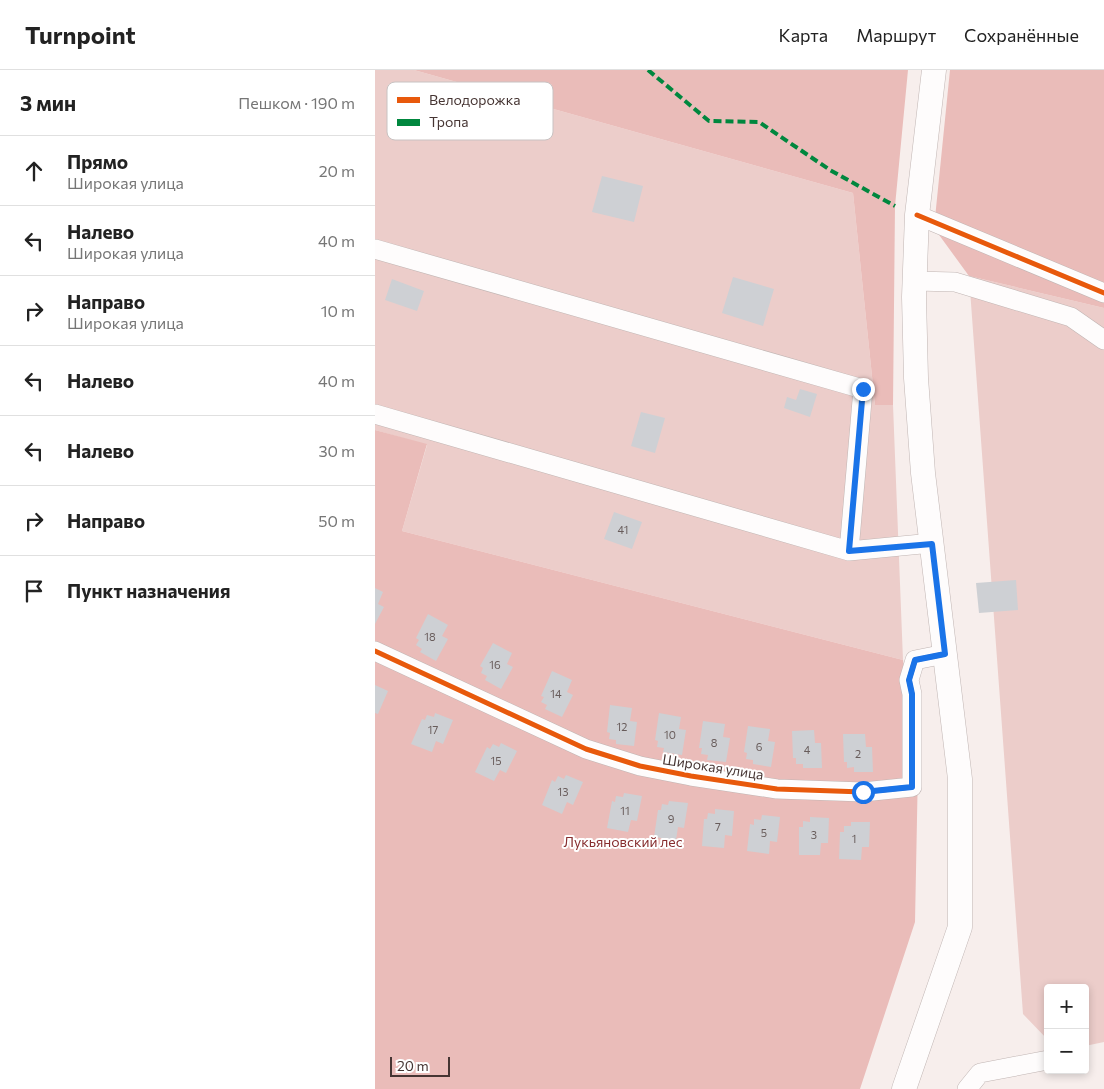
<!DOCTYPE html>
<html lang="ru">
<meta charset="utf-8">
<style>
:root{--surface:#fff;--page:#f2f2f2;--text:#222;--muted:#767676;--line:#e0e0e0}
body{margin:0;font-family:Commissioner,sans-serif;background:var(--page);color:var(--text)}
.controls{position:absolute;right:15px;bottom:15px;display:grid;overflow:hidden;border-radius:5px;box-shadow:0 2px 8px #0003}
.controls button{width:45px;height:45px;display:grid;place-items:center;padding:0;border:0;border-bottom:1px solid var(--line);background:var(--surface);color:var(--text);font:25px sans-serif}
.scale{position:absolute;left:15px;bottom:12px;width:60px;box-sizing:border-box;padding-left:5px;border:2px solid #463533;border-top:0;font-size:14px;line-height:18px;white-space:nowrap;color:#463533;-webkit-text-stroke:4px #fff;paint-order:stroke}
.stop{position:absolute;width:15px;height:15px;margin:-11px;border:4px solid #1a73e8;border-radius:50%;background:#fff}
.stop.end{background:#1a73e8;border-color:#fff;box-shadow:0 1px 5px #0008}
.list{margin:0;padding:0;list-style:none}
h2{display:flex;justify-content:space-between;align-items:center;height:65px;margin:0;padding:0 20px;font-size:21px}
h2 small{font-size:16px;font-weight:400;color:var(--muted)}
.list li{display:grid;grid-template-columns:32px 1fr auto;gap:15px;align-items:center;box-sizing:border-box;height:70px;padding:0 20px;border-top:1px solid var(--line)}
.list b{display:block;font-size:19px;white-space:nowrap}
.list p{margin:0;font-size:16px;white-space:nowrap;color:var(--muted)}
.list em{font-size:16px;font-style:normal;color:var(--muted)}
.icon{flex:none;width:28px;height:28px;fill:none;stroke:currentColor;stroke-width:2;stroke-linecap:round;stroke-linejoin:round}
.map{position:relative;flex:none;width:729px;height:1019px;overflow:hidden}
header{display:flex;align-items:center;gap:30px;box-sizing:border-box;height:70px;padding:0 25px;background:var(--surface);border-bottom:1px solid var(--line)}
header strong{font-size:24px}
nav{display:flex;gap:28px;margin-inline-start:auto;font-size:18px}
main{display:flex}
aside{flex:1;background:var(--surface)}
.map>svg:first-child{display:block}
.green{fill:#eccdca}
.forest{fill:#eabcb9}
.building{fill:#ced0d4}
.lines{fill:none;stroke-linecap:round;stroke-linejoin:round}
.minor-casing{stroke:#c0b5b3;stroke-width:20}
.major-casing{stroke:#c0b5b3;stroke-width:25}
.minor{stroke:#fefcfc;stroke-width:19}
.major{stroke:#fefcfc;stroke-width:24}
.quiet{stroke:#00873e;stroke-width:4;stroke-dasharray:8 4;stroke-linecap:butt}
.cycleway-casing{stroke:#fff;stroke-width:8}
.cycleway{stroke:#e8590c;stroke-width:5}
.route{stroke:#1a73e8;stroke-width:6}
.labels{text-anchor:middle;stroke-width:4;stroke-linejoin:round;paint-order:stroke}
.number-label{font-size:11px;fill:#685c5b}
.street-label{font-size:14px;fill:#463533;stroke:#fff}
.park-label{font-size:14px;fill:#872e2f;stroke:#fff}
.key{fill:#fff;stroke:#c8c2c2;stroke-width:1}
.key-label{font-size:14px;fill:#463533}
</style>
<header>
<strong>Turnpoint</strong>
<nav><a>Карта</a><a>Маршрут</a><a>Сохранённые</a></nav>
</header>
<main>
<aside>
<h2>3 мин<small>Пешком · 190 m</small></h2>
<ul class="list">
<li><svg class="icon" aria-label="ahead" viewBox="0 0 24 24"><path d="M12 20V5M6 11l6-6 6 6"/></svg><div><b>Прямо</b><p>Широкая улица</p></div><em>20 m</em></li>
<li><svg class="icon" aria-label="left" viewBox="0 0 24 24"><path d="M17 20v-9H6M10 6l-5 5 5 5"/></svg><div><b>Налево</b><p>Широкая улица</p></div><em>40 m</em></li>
<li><svg class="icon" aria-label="right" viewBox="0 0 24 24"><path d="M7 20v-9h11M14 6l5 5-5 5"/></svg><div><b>Направо</b><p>Широкая улица</p></div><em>10 m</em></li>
<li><svg class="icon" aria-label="left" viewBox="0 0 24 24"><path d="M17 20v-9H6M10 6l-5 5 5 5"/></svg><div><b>Налево</b></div><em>40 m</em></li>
<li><svg class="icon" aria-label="left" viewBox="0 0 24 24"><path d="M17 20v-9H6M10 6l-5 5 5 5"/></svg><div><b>Налево</b></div><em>30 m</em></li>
<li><svg class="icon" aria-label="right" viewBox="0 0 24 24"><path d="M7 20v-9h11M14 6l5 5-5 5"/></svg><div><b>Направо</b></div><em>50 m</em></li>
<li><svg class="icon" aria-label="arrive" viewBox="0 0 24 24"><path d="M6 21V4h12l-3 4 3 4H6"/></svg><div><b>Пункт назначения</b></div></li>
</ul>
</aside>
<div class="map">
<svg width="729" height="1019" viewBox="0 0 729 1019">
<rect width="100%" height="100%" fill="#f7eeec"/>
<path class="green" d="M0,0H39L478,123L500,335H518L528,590L27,461L52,375L0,360Z
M594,206L729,238V972L710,976V918H673V970L648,944Z"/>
<path class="forest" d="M39,0H533L520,136L518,335H500L478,123Z
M575,0H729V238L594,206L559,158Z
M0,360L52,374L27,461L528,590L543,697L540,852L485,1019H0Z"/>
<path class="building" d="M227,106L268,116L259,152L217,142Z
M358,207L399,219L388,256L347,243Z
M17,209L49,221L42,241L10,230Z
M425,319L442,324L435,347L409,338L412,327L421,330Z
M266,342L290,348L280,383L256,376Z
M239,442L267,452L257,479L229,469Z
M641,510L643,540L604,543L601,513Z
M0,518L8,522L3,534L9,537L0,554Z
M53,544L73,555L67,566L73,569L61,591L45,582L47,579L41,575L44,570L41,568Z
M118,573L137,583L132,594L138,597L126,619L110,610L112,606L106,603L108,598L105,596Z
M177,601L197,610L192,622L198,625L187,647L170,639L172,635L166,632L169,627L166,626Z
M0,615L13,621L3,644L0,643Z
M235,635L257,638L255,651L262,652L259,676L241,674V670L234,669L235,663L232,662Z
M60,643L78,650L68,674L61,671L57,682L36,674L47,649L50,650L52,645L59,647Z
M284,643L306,647L304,659L311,660L307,685L288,682L289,678L282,677L283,671L280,670Z
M328,651L350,654L348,667L355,668L351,692L332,690L333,685L326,684L327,678H324Z
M373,656L395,659L393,671L400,672L396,697L378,694V690L371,689L372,683L369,682Z
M439,660L440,673H446L447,698H428V694H421V688H418L417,661Z
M468,664H490L491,677H497L498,702H479V697L472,698V692H469Z
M126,673L142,681L131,703L125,700L119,711L100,702L112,677L115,679L118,674L124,677Z
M191,705L208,712L198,735L192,732L187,744L167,735L177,710L180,712L183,706L189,709Z
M249,723L267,726L262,751L256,750L253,762L232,758L237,731L240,732L241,726L248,727Z
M294,731L313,733L309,758L303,757L301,770L279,767L283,740H286L287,734L293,735Z
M340,739L359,741L357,766L350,765L349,778L327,776L329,749H332L333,743L340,744Z
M387,745L405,747L402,772L395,771L394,784L372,781L375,754L379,755V749L386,750Z
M435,747L454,748L453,773H446L445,785H424V757H428V751L435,752Z
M476,752H495L494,777H487L486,790L464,789L465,762H469V756H476Z"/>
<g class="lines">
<g class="minor-casing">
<path id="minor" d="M542,145L729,223
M0,179L488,319L474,481L557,473
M540,211L580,212L696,247L729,270
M0,344L474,481
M0,581L211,679L265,696L316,706L402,719L488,722L537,717V624L534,610L540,590L570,584
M592,1019L605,1003L673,990"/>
</g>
<g class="major-casing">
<path id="major" d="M529,1019L585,857V709L548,403L541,308L539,227L542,145L559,0"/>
</g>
<use href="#minor" class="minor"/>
<use href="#major" class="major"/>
<path class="quiet" d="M273,0L334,51L384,52L455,100L520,136"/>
<g class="cycleway-casing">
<path id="cycleway" d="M542,145L729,223
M0,581L211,679L265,696L316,706L402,719L488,722L537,717V624L534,610L540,590L570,584"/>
</g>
<use href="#cycleway" class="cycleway"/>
</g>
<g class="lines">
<path class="route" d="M488,319L474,481L557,474L570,584L540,590L534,610L537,624V717L488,722"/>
</g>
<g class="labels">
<g class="number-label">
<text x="248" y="464">41</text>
<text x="55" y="571">18</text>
<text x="120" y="599">16</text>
<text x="181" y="628">14</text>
<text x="247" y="661">12</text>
<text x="58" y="664">17</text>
<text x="295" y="669">10</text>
<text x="339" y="677">8</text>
<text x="384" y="681">6</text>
<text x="432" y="684">4</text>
<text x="483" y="688">2</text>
<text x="121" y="695">15</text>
<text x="188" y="726">13</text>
<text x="250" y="745">11</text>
<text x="296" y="753">9</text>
<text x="343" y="761">7</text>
<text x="389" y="767">5</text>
<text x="439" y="769">3</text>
<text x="479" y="773">1</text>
</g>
<g class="street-label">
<text transform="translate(338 697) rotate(9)" y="5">Широкая улица</text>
</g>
<g class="park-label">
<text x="248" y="777">Лукьяновский лес</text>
</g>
</g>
<rect x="12" y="12" width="166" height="58" rx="8" class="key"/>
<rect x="22" y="27" width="23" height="6" fill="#e8590c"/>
<rect x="22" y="49" width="23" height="7" fill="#00873e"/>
<g class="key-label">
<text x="54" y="35">Велодорожка</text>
<text x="54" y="57">Тропа</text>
</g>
</svg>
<div class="controls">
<button>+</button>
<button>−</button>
</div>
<div class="scale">20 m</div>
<div class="stop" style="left:488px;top:722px"></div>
<div class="stop end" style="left:488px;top:319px"></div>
</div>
</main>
